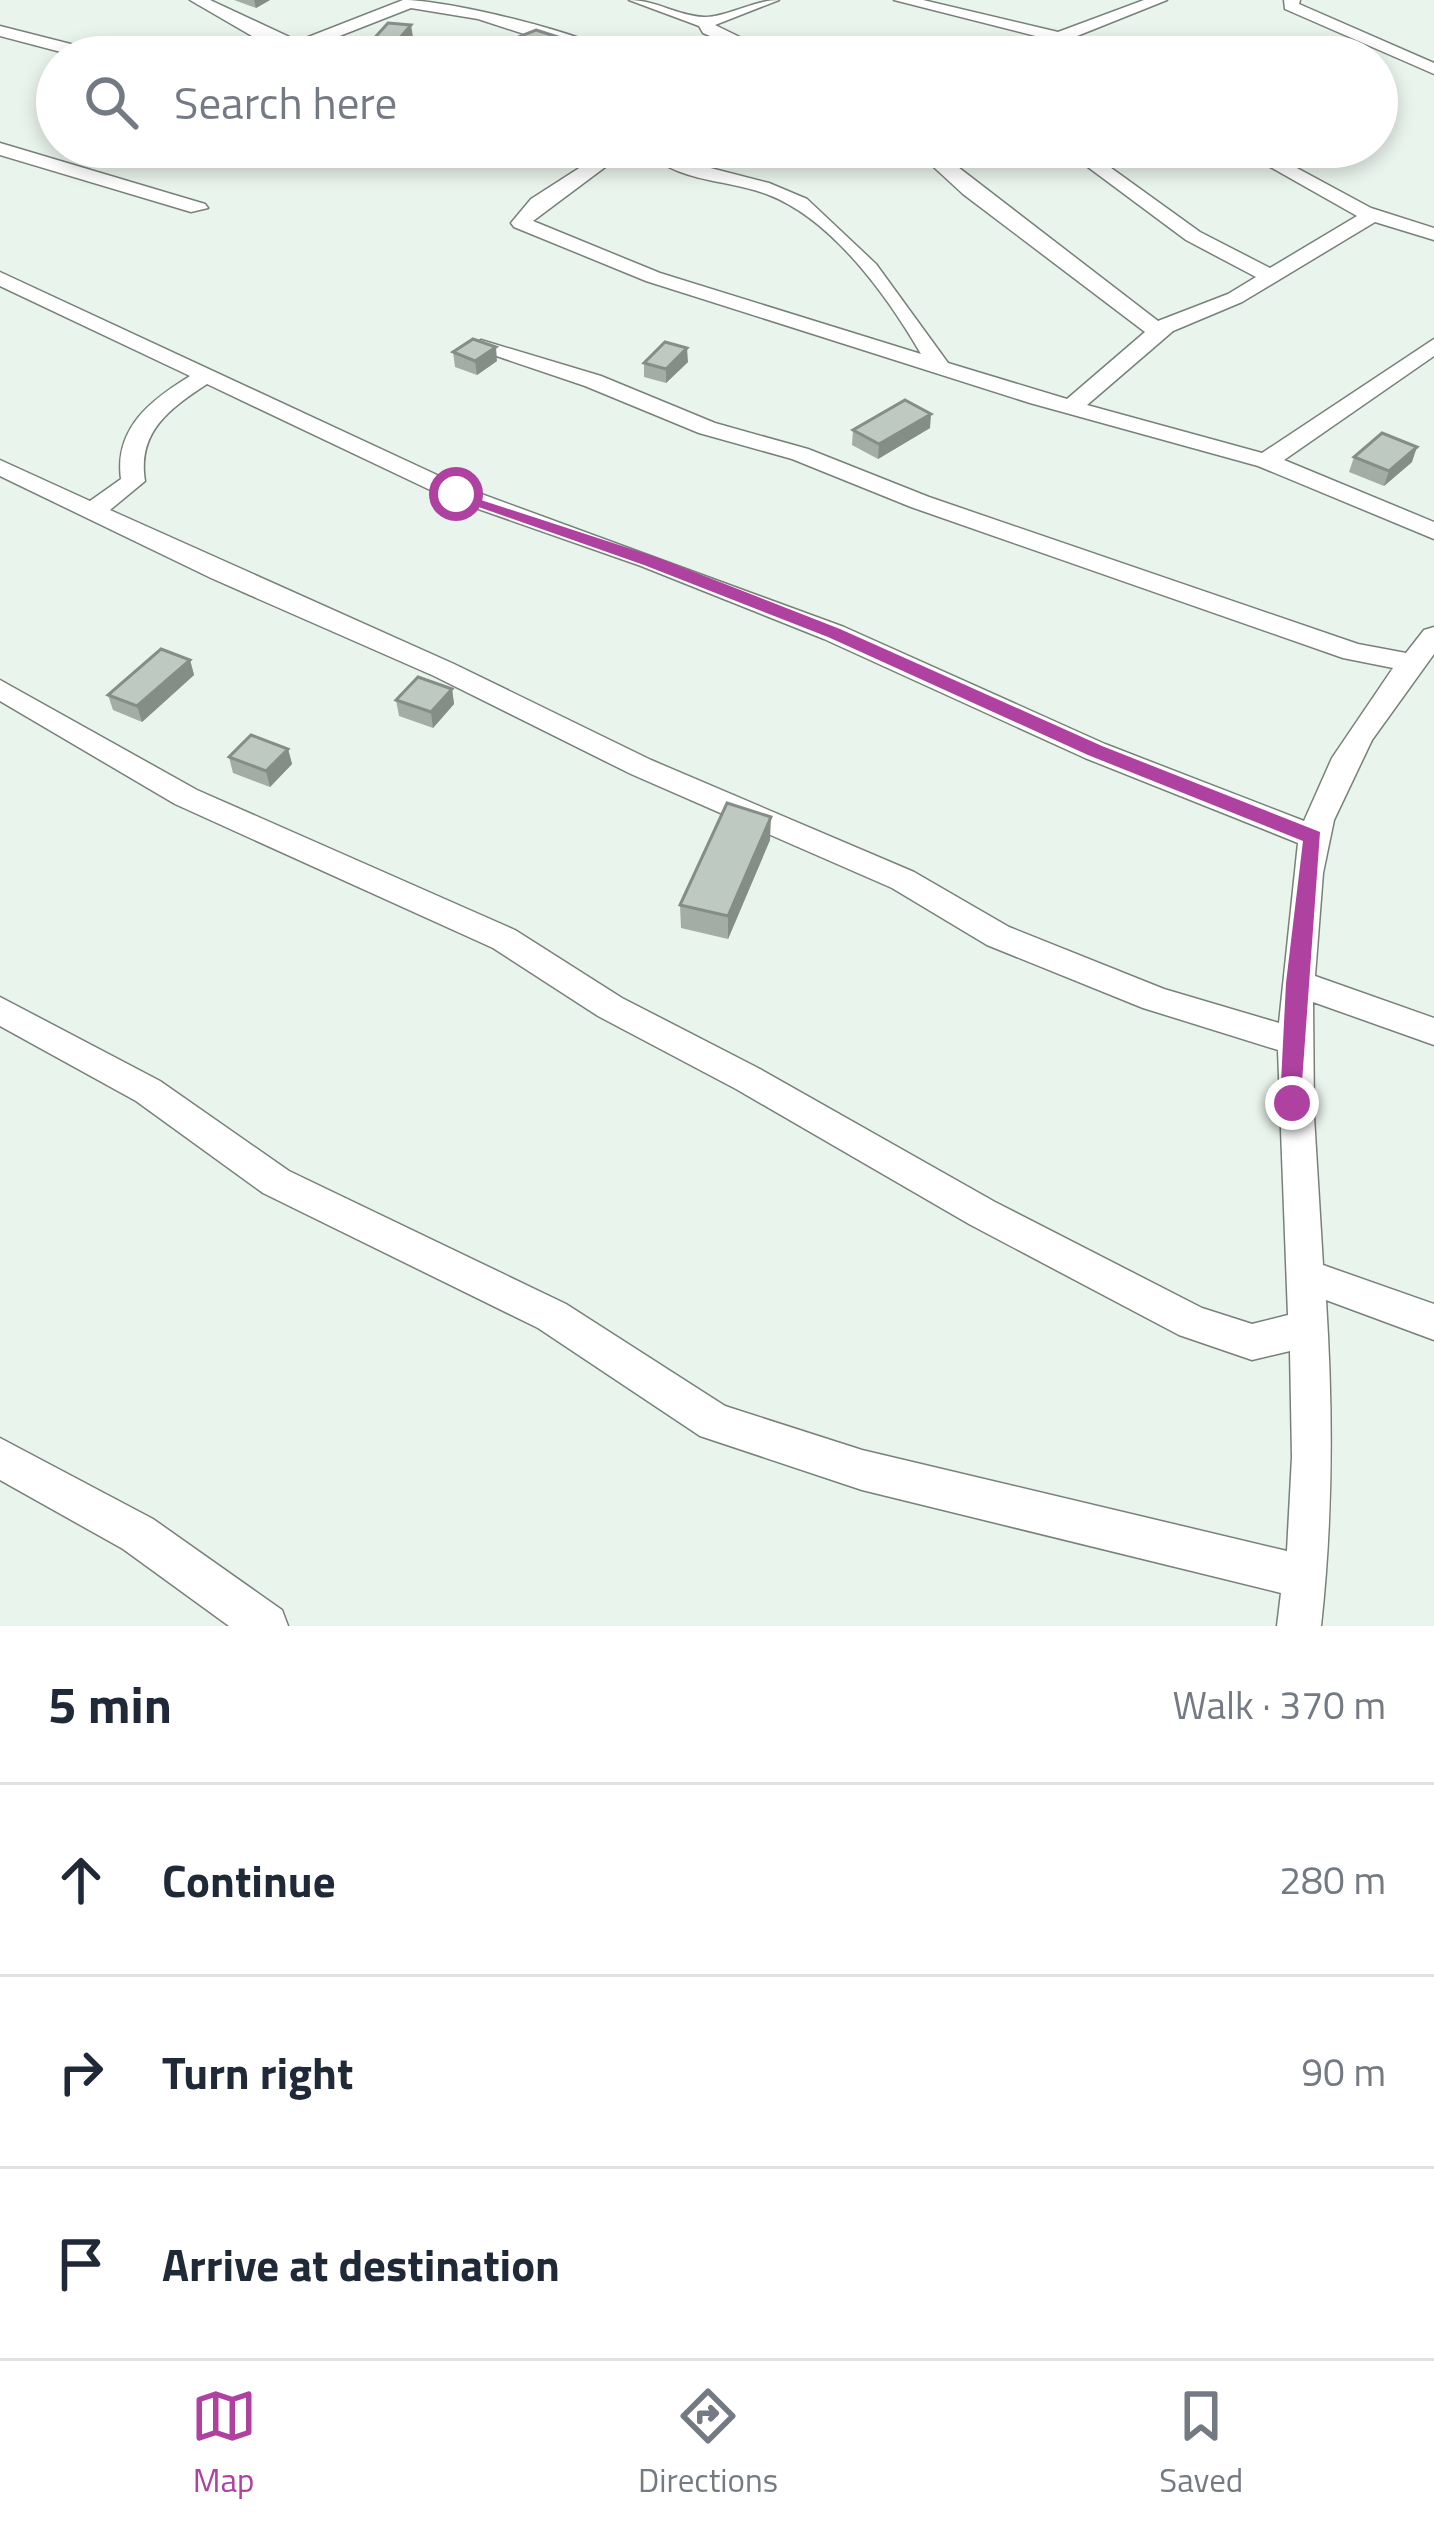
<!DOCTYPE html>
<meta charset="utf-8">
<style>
:root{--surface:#fff;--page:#f6f6f7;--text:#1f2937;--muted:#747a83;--line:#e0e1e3;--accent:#af42a0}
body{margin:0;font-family:"Titillium Web",sans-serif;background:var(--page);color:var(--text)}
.stop{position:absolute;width:36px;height:36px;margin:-27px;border:9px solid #af42a0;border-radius:50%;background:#fff}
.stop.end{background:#af42a0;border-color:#fff;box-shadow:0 3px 12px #0008}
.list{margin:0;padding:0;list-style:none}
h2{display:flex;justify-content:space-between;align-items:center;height:156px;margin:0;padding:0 48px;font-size:51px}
h2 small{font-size:39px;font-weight:400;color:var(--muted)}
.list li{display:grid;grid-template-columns:78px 1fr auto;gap:36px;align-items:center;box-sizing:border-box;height:192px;padding:0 48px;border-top:3px solid var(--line)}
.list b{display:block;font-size:45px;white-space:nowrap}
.list em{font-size:39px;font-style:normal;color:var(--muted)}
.icon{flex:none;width:66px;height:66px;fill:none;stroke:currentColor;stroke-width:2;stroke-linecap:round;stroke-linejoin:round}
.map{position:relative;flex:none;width:1434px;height:1626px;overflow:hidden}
.search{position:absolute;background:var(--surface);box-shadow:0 6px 18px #0003;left:36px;right:36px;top:36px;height:132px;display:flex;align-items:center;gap:30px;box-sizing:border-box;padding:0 42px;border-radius:66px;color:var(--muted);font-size:45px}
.sheet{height:732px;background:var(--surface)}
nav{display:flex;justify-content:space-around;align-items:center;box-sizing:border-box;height:168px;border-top:3px solid var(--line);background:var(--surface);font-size:33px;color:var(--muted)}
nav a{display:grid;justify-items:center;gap:6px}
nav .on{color:var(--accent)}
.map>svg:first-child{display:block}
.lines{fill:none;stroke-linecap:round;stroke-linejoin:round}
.street-casing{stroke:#778179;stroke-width:3}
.street{fill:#fff;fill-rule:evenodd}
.wall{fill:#a3ada6}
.shaded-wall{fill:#858d87}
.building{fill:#bec9c1;stroke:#858d87;stroke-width:3}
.route{fill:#af42a0}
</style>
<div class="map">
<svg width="1434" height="1626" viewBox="0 0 1434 1626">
<rect width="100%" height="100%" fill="#e9f4ec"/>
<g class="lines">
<g class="street-casing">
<path id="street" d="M190,0H210L298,41L403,0C448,0 586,33 621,57H595L478,19L411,8L314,46L337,57L299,52L263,57L283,47L252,36Z
M629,0C656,0 678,16 704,17C725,18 753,0 779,0L715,25L756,45L808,57L752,54L703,33L699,26Z
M894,0H923L1058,32L1144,0H1167L1077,36L1121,57H1099L1075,46Z
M1284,0H1300L1299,4L1434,63V74L1285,9Z
M0,26L106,53L109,57H80L0,36Z
M0,143L205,204L208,208L191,212L0,155Z
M612,147H632L533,221L660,273L921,354C888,297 833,220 769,195C726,178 676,184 642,147H663L687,162L769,183L807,199L876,264L948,363L1067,399L1145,332L963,194L912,147H932L1158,321L1228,294L1256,277L1186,240L1061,147H1082L1200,232L1270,268L1357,216L1235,147H1258L1371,208L1434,228V240L1375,222L1242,302L1173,331L1087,405L1262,453L1434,339V356L1284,460L1434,522V539L1258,466L1030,403L646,281L514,227L511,223L531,199Z
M0,272L465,488L844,627L1105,744L1304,821L1332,758L1393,668L1343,658L911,507L792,459L699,433L585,386L470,347L481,340L601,376L715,423L808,449L929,497L1358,644L1406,653L1424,630L1434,627V654L1372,740L1334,820L1323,873L1315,976L1434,1018V1045L1313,1002L1314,1116L1323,1265L1434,1304V1340L1326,1300C1333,1410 1333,1518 1321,1626H1277L1281,1593L862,1490L700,1436L538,1328L263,1193L136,1101L0,1026V997L160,1081L289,1171L566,1304L725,1406L862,1450L1287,1551L1292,1457L1290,1351L1252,1360L1179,1335L969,1224L736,1089L598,1016L493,948L175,804L0,701V680L197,790L515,930L622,998L760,1069L995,1202L1202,1308L1252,1324L1288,1315L1278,1050L1143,1008L987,945L892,888L631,774L434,676L211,578L0,476V460L90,501L121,479C114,428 151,400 190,376L0,286ZM207,384L447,498L641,566L824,639L1085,758L1298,843L1279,1023L1164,989L1009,927L914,872L651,760L454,664L110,510L145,481C137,432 169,409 207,384Z
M0,1438L153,1519L282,1610L288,1626H229L123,1549L0,1480Z"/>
</g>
<use href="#street" class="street"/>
</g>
<path class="wall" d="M234,0H270L256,8Z
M413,37L397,57H371L369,44Z
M508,41L592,48V57H524L509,53Z
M453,352L497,361L477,375L455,367Z
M688,362L666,383L644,377V363Z
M930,428L878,459L852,445L853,430Z
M1354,457L1412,462L1384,486L1349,472Z
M190,660L194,675L142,722L113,710L108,695Z
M452,689L454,704L433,728L399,716L396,700Z
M288,749L292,764L270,787L233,773L229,757Z
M770,840L728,939L681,928L680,905Z"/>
<path class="shaded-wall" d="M254,0H270L256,8Z
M411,25L413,37L395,57L393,46Z
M592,48V57H576Z
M496,347L497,361L477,375L475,361Z
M687,348L688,362L666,383V369Z
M931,414L930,428L878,459L879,444Z
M1417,447L1412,462L1384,486L1389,471Z
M190,660L194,675L142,722L137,706Z
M452,689L454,704L433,728L431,712Z
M288,749L292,764L270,787L266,771Z
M771,817L770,840L728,939V916Z"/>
<path class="building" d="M388,23L411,25L393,46L369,44Z
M536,30L592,48L576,57H568L508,41Z
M473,339L496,347L475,361L453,352Z
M665,342L687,348L666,369L644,363Z
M905,400L931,414L879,444L853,430Z
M1382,433L1417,447L1389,471L1354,457Z
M161,649L190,660L137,706L108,695Z
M418,677L452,689L431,712L396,700Z
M251,735L288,749L266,771L229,757Z
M727,803L771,817L728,916L680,905Z"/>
<path class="route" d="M450,490L656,557L840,629L1102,746L1320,832L1300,1110H1284L1280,1103L1286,983L1303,841L1088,755L828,637L644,565L450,497Z"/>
</svg>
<div class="stop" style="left:456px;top:494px"></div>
<div class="stop end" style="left:1292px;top:1103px"></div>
<div class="search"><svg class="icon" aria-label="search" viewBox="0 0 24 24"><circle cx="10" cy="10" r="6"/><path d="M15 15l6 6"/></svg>Search here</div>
</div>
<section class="sheet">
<h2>5 min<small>Walk · 370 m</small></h2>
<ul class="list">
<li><svg class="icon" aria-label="ahead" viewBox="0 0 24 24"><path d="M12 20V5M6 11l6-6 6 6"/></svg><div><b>Continue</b></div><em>280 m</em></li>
<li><svg class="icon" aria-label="right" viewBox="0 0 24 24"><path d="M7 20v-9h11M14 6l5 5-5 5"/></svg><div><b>Turn right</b></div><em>90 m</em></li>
<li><svg class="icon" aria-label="arrive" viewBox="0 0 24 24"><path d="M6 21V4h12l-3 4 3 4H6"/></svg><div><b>Arrive at destination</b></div></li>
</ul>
</section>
<nav>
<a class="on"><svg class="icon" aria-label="map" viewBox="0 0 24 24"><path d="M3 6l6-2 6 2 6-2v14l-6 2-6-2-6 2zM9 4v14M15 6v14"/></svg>Map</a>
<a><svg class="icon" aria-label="directions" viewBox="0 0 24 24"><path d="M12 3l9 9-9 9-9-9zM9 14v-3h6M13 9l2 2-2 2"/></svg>Directions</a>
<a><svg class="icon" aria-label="saved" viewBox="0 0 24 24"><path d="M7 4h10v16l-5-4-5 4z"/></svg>Saved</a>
</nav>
